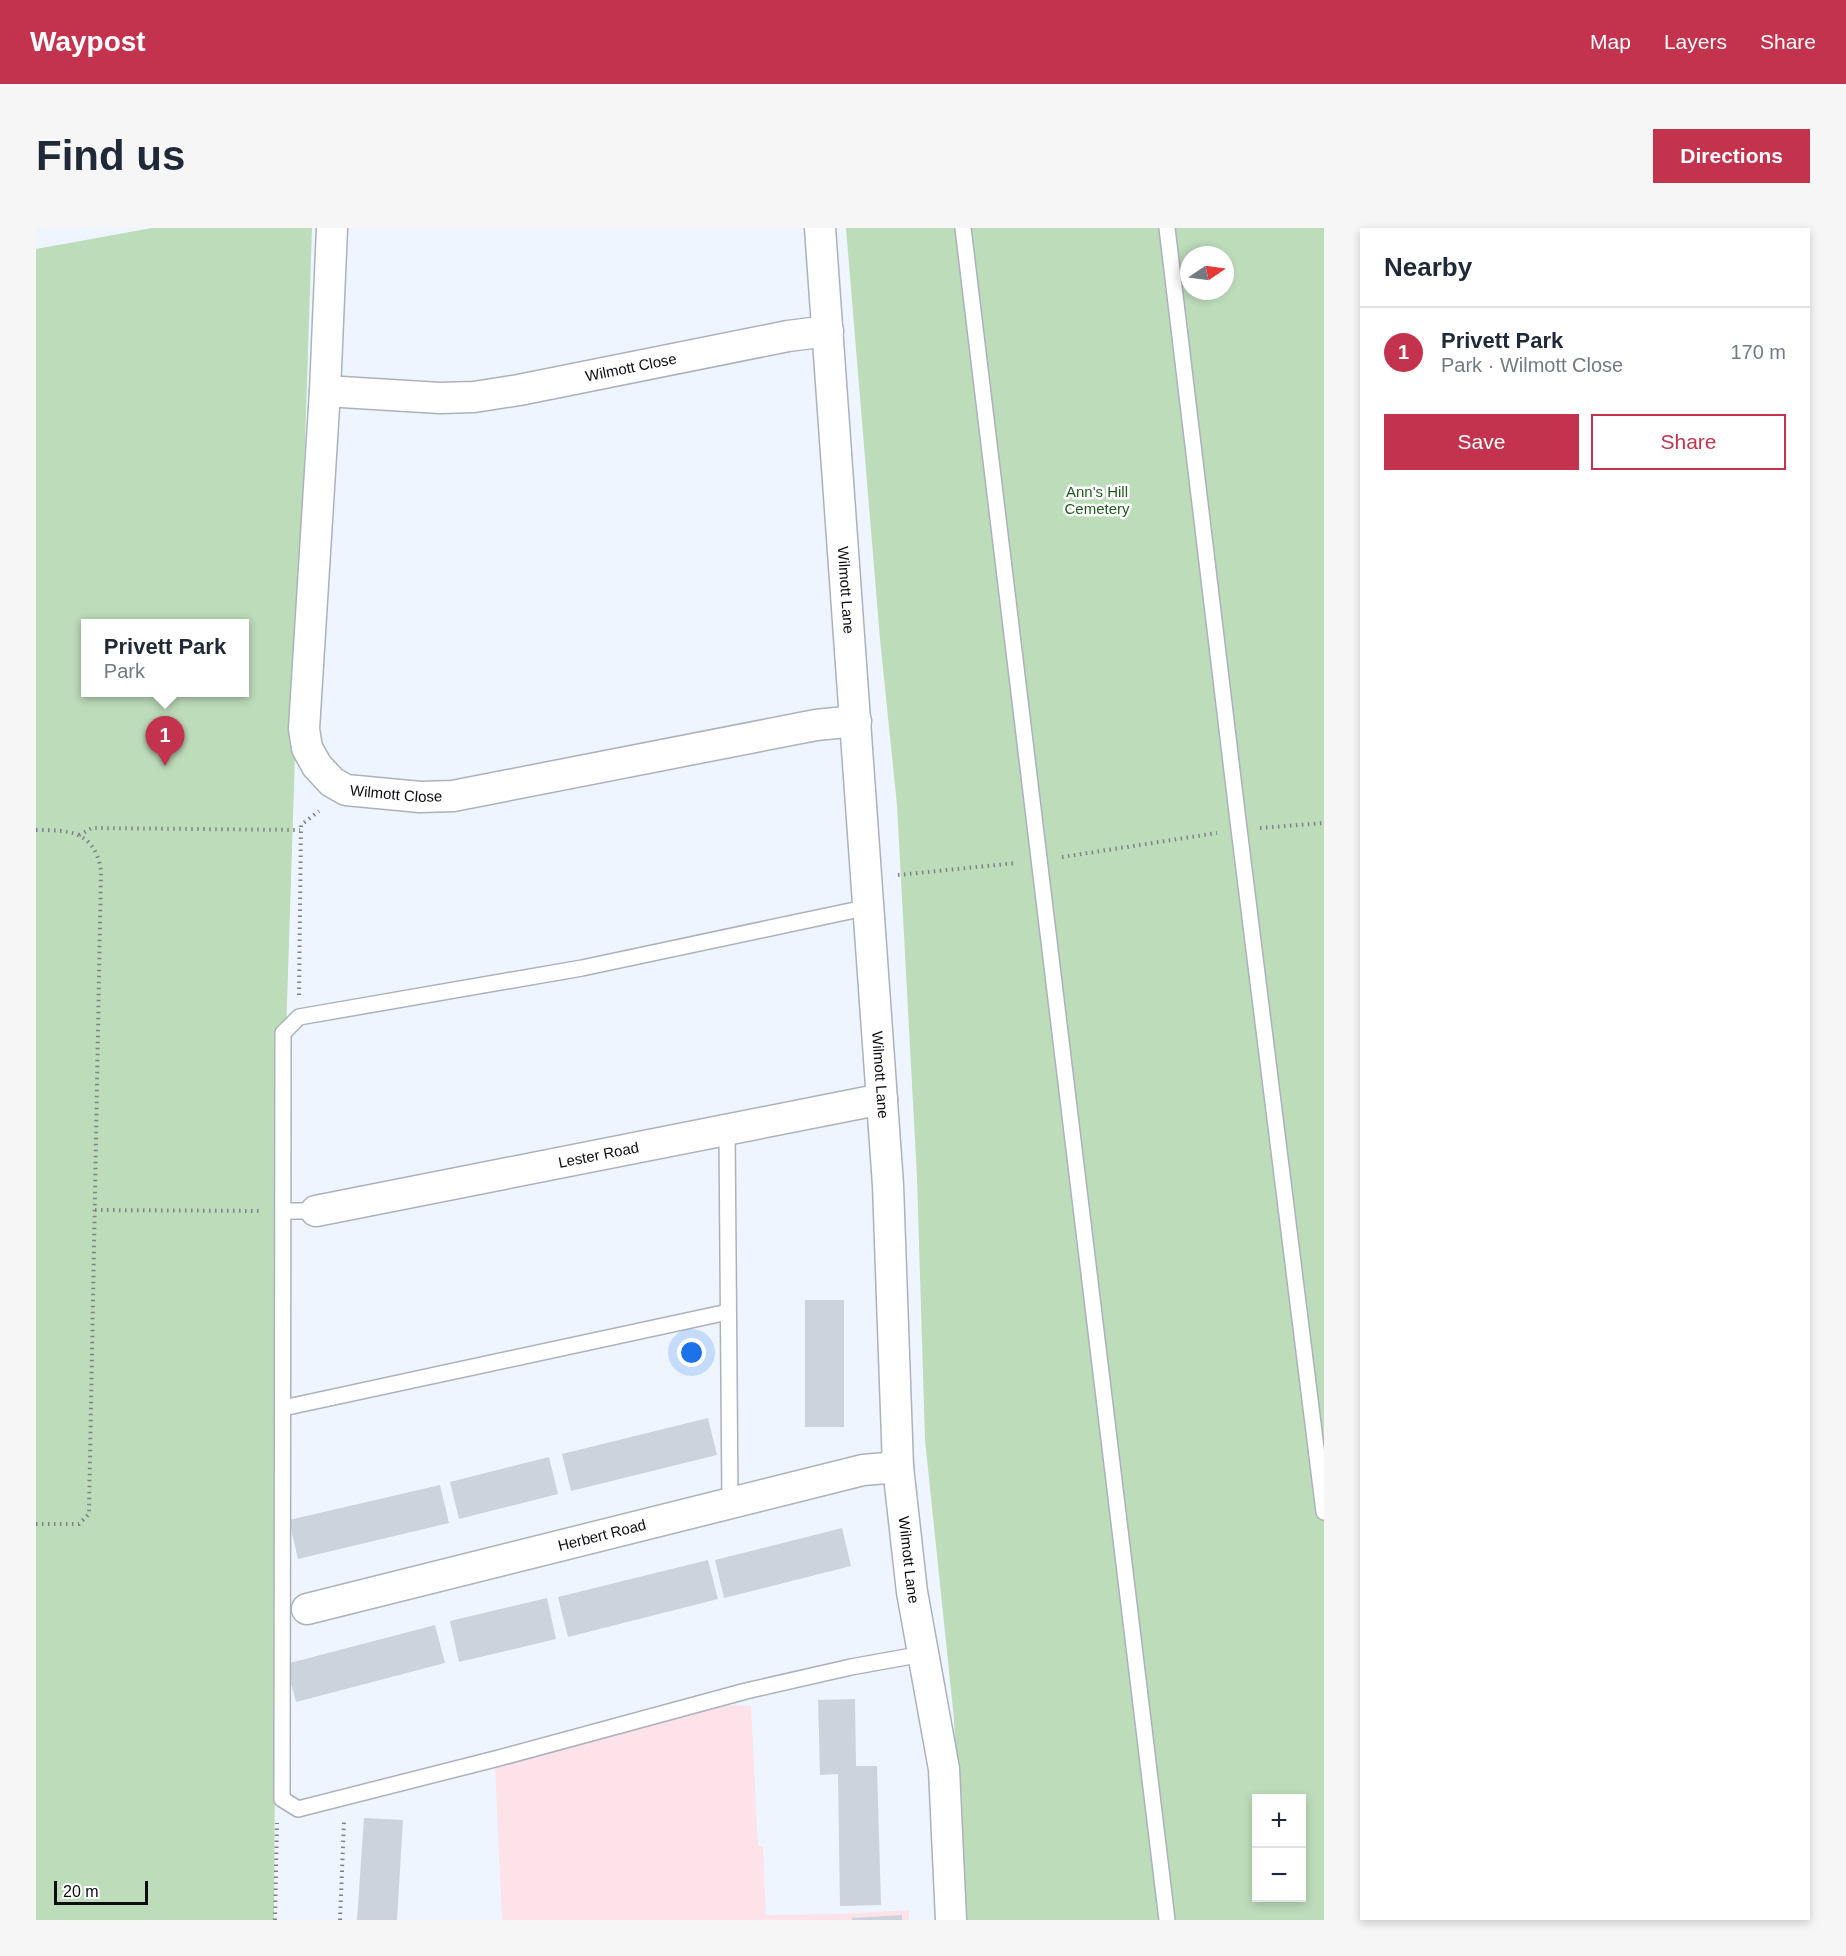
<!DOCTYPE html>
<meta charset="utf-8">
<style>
:root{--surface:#fff;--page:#f6f6f7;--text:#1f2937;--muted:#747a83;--line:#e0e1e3;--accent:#c4334d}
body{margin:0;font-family:Arial,sans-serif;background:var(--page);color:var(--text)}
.controls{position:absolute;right:18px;bottom:18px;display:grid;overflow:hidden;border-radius:0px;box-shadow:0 3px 9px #0003}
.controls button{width:54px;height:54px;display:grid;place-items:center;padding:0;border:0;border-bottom:2px solid var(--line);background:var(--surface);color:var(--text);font:30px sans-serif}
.compass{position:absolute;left:1144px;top:18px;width:54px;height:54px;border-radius:50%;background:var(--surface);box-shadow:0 3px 9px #0003;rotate:77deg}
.scale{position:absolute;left:18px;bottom:15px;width:94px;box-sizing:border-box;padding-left:6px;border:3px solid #0a0c0f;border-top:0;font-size:16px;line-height:21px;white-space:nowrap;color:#0a0c0f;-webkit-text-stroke:4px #fff;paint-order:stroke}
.you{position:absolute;left:656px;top:1125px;width:21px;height:21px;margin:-15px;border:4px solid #fff;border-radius:50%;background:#1a73e8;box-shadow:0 0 0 9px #1a73e833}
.badge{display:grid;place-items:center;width:39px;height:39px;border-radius:50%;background:var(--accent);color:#fff;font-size:20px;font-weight:700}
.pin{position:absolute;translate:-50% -50px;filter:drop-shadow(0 2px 3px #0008)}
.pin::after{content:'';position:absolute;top:32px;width:21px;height:18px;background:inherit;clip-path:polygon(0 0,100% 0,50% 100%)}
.popup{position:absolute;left:45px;top:391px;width:168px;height:78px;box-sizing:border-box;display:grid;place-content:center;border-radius:0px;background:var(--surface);filter:drop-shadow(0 2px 4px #0005);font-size:20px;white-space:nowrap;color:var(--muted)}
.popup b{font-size:22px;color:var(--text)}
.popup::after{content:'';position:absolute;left:50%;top:100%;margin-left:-12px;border:12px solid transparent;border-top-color:var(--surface)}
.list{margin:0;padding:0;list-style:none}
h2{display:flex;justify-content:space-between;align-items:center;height:78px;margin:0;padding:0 24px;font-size:26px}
h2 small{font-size:20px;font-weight:400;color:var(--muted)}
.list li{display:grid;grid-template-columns:39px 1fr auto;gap:18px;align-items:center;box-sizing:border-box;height:90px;padding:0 24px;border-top:2px solid var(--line)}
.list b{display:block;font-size:22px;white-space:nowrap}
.list p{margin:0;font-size:20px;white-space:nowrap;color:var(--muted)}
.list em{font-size:20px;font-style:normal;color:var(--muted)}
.actions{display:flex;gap:12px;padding:18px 24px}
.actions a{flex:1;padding:14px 0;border:2px solid var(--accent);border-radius:0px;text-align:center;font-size:21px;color:var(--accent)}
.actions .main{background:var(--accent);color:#fff}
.map{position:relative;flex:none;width:1288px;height:1692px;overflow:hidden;border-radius:0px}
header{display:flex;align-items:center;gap:36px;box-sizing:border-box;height:84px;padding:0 30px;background:var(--accent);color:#fff}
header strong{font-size:28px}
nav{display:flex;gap:33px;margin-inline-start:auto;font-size:21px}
.intro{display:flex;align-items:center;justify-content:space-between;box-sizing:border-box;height:144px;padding:0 36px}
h1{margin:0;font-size:42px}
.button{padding:15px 27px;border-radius:0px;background:var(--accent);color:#fff;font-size:21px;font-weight:700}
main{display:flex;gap:36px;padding:0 36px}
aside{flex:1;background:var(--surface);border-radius:0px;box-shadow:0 3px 9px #0003}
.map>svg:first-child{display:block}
.industrial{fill:#fde3e9}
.green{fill:#bddcba;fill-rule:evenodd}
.building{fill:#cbd3dd}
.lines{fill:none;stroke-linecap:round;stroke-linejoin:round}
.lane-casing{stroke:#abb2bc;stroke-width:18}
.street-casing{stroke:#abb2bc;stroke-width:33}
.path{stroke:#7e8288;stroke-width:4;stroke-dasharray:1.5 4.5;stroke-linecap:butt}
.lane{stroke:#fff;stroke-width:15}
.street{stroke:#fff;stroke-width:30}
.labels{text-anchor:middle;stroke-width:5;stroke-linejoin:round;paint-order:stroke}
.street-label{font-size:15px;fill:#0a0c0f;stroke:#fff}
.park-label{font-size:15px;fill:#1f5d1e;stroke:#fff}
</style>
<header>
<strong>Waypost</strong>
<nav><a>Map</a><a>Layers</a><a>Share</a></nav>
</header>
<div class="intro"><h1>Find us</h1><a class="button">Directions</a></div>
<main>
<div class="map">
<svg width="1288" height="1692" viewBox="0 0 1288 1692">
<rect width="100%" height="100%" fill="#eff5fe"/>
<path class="industrial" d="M688,1477L715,1478L722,1618L727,1619L730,1687L803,1686L873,1682V1692H466L459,1540Z"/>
<path class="green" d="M116,0H276L242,1055L238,1692H0V21ZM50,396H208V464H50Z
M810,0H1288V1692H926L918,1491L889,1212L881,949L861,577L844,411ZM1153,27H1189V63H1153ZM1220,1570H1266V1670H1220Z"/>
<path class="building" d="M769,1072H808V1199H769Z
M672,1190L681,1227L535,1263L526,1226Z
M513,1229L522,1266L423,1291L414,1254Z
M404,1257L413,1295L262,1331L253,1292Z
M806,1300L815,1338L688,1370L679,1332Z
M672,1332L682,1371L532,1409L522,1369Z
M511,1370L520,1411L423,1434L414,1393Z
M399,1397L409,1435L260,1474L250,1436Z
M819,1471L820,1538H841L845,1677L804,1678L802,1546L784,1547L782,1472Z
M328,1590L367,1592L361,1692H321Z
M866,1687V1692H816V1690Z"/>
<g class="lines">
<g class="lane-casing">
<path id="lane" d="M927,0L1131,1692
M1131,0L1203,601L1288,1284
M833,679L546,740L263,789L247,805L246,1571L262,1581L463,1530L710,1463L815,1439L887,1426
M691,902L694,1276
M247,983H280
M247,1180L692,1084"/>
</g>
<g class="street-casing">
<g id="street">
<path id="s1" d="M296,0L289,163L268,501L271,520L281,538L296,554L310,562L384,569L417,568L780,497L820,493"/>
<path id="s2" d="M784,0L852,957L862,1239L876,1364L908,1541L915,1692"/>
<path id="s3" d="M289,163L404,170L438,169L483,162L752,108L792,103"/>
<path id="s4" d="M280,983L846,871"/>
<path id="s5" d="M271,1381L827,1242L862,1239"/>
</g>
</g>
<path class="path" d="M1224,600L1288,595
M0,602C34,602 58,603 65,642L53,1286L43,1296H0
M43,607L56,600L264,602
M1026,629L1181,605
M862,647L980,635
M263,767L265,597L283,583
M59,982L226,983
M239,1692L241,1595
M304,1692L308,1594"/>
<use href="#lane" class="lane"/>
<use href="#street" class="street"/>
</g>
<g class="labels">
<g class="street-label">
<text dy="5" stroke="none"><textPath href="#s3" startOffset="309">Wilmott Close</textPath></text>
<text dy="5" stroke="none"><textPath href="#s2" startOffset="363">Wilmott Lane</textPath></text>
<text dy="5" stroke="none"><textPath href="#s1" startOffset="630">Wilmott Close</textPath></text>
<text dy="5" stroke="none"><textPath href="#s2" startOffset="849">Wilmott Lane</textPath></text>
<text dy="5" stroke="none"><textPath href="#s4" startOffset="288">Lester Road</textPath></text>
<text dy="5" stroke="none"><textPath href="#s5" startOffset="304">Herbert Road</textPath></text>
<text dy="5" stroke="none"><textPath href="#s2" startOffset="1335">Wilmott Lane</textPath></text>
</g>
<g class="park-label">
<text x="1061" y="269">Ann's Hill<tspan x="1061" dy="17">Cemetery</tspan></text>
</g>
</g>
</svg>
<div class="controls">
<button>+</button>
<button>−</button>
</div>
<svg class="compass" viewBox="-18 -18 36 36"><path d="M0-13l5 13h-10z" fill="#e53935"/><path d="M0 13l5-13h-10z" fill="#747a83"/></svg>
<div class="scale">20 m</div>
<div class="you"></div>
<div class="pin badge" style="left:129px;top:538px">1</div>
<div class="popup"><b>Privett Park</b>Park</div>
</div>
<aside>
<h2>Nearby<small></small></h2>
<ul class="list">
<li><span class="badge">1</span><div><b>Privett Park</b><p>Park · Wilmott Close</p></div><em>170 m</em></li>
</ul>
<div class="actions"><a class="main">Save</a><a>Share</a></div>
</aside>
</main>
